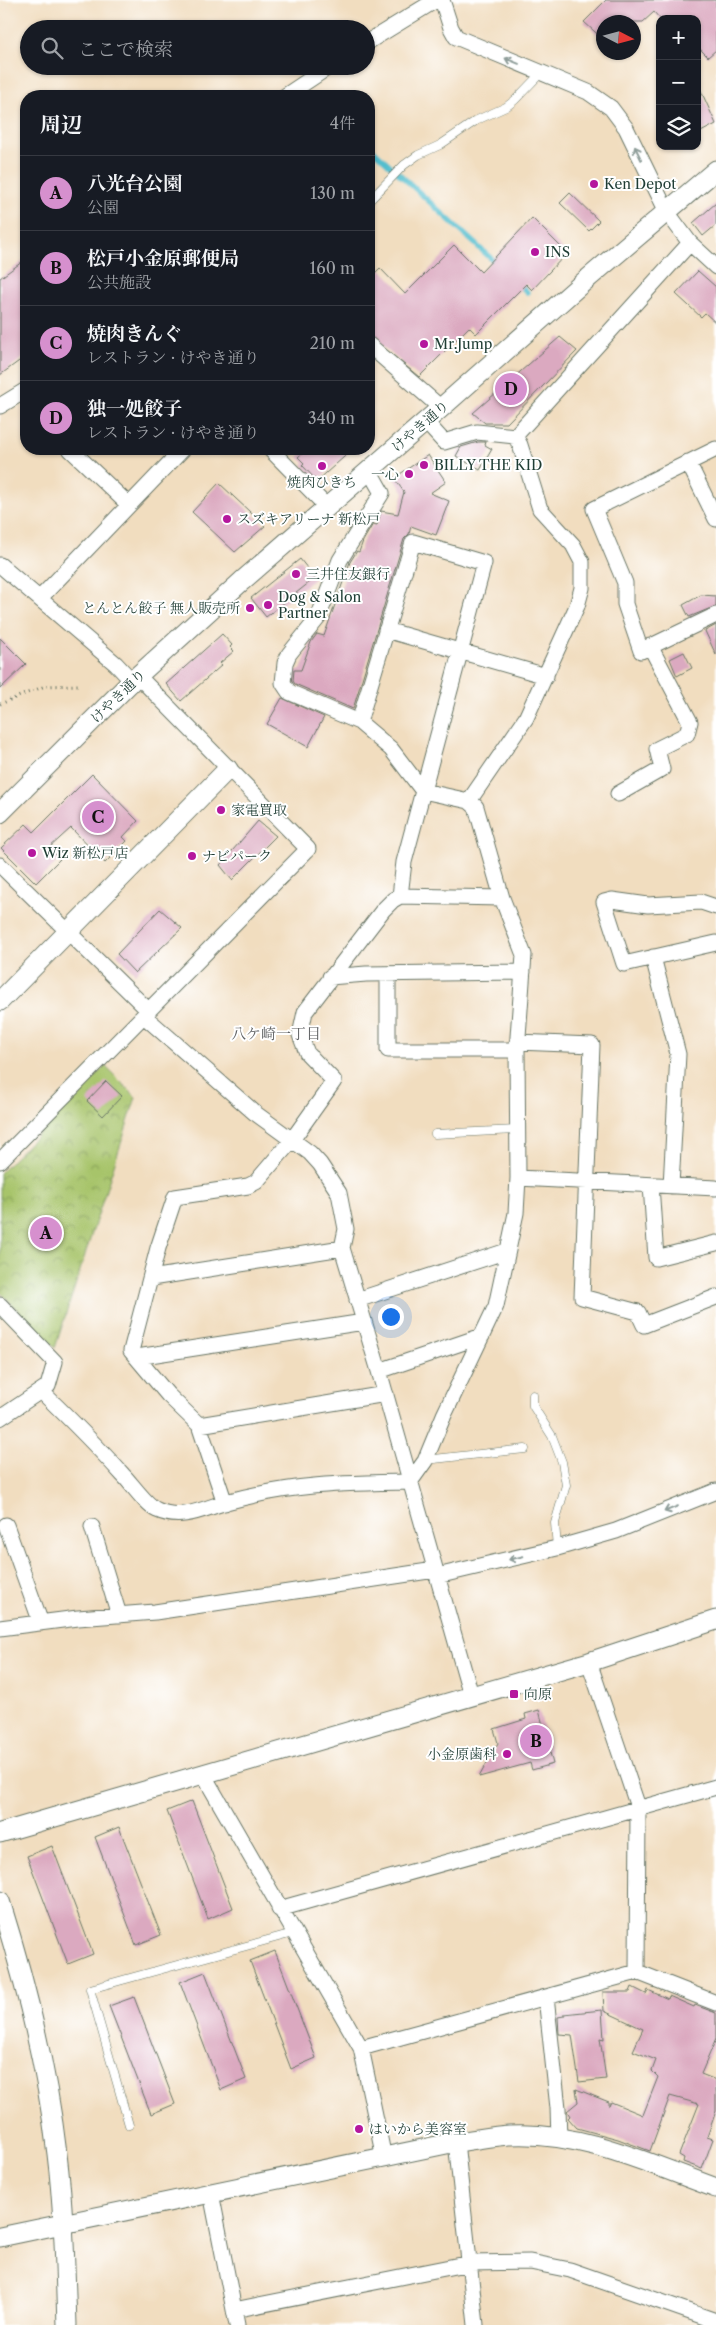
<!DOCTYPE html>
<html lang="ja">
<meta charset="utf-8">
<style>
:root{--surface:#171b24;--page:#20242c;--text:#f1f3f6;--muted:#9ea1a6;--line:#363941;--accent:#d690ce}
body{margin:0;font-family:"Libre Caslon Text","Noto Serif JP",serif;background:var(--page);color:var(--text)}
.controls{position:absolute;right:15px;top:15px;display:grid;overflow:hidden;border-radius:10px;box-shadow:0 1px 4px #0004}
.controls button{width:45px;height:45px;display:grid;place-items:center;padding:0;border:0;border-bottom:1px solid var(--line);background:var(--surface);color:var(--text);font:25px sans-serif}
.compass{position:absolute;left:596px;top:15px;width:45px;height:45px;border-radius:50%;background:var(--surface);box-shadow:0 1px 4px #0004;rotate:96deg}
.you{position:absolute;left:390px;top:1316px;width:18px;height:18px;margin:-12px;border:4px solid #fff;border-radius:50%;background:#1a73e8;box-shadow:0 0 0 8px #1a73e833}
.badge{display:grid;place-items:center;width:32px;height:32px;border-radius:50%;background:var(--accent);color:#111;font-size:16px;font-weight:700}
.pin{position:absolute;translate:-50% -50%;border:2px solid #fff;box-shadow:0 1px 5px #0006}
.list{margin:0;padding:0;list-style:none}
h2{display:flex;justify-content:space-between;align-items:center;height:65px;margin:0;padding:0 20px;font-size:21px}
h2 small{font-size:16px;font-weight:400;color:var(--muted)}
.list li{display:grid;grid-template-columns:32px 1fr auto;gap:15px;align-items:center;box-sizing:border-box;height:75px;padding:0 20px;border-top:1px solid var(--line)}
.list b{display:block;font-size:19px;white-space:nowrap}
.list p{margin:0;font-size:16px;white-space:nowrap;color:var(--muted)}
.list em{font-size:16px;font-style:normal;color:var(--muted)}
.icon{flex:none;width:28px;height:28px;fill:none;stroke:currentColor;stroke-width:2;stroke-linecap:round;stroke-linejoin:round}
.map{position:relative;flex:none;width:716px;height:2325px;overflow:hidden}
.search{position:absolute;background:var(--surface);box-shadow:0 1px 4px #0004;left:20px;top:20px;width:355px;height:55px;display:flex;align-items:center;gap:12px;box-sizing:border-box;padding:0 18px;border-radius:28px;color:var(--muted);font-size:19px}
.panel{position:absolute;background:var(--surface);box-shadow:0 1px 4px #0004;left:20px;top:90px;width:355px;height:365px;border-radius:20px}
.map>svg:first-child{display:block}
.park{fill:url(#park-crowns);stroke:#638050}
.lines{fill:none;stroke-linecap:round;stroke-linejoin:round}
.stream{stroke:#53bece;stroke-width:5.5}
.building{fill:#dba9c0}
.service-casing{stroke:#687565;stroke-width:9}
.minor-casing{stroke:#687565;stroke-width:17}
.tertiary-casing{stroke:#687565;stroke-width:21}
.path{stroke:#687565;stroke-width:3;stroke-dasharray:1 4;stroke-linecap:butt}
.service{stroke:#fff;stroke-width:8}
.minor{stroke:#fff;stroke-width:15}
.tertiary{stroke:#fff;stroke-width:19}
.oneway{stroke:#8f9e9a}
.poi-dot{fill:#b5179e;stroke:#fff;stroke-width:2}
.labels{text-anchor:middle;stroke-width:4;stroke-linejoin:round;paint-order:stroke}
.poi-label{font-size:14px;fill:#1f3d34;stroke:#fff;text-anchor:start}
.street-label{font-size:14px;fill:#1f3d34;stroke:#fff}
.neighbourhood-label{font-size:15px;fill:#616365;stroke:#fff}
</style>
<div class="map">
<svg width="716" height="2325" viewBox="0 0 716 2325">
<defs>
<pattern id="park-crowns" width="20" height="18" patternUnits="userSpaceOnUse" patternTransform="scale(1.25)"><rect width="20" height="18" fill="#a7c46b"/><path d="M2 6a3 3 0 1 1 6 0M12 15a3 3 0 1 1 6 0" fill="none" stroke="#87a059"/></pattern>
</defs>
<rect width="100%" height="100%" fill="#fff"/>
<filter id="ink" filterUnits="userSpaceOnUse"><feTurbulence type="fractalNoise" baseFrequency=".02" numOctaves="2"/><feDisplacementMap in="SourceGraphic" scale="10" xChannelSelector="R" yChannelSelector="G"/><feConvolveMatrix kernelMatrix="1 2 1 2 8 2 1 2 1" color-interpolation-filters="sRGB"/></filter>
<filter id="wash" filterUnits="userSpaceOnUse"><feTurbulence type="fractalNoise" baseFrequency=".0096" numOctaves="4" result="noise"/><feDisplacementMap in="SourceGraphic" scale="20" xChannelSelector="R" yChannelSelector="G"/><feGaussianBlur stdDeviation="1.12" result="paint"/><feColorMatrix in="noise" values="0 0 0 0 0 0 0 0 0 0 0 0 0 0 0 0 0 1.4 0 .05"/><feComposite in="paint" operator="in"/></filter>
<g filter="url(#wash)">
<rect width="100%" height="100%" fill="#f1ddbf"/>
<path class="park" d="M105,1066L136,1097L55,1348L0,1292V1173Z"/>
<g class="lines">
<path class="stream" d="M314,96H315
M369,146L498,265
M518,283L527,292"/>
</g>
<g id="blocks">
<path class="building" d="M606,0H716V50L708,57L697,46V19H660L654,12L643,22H604V40L584,22Z
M697,82L716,124L697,134Z
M570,193L599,221L589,231L560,203Z
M716,203V225L703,236L693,223Z
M532,218L567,253L532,290L526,284L476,334L469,327L419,377L369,335V279L380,268L405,294L454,245L481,272Z
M26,259V356L0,375V278Z
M698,271L716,287V323L705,313L701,317L676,294Z
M560,337L577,351L507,423H485L473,413Z
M478,442H486L485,445L492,449L480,470L456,456L461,447Z
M307,449H353L317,481L302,465L304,463L298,457Z
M428,455L446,482L430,493L449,501L436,535L411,526L409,534L404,539L353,709L295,684L293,681L294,670H301L311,642L317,634L324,636L350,562L357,551L359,552L363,541L373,524L377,525L381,511L398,514L404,492L394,478Z
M219,483L265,526L235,552L192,512Z
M300,559L315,578L266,617L251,598Z
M701,595L716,596V606L689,617L683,605Z
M716,625V655L705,631Z
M222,634L232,645L230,647L234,651L220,663L222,665L181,701L166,684Z
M0,638L26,664L0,689Z
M684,652L692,668L677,676L670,659Z
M282,698L324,717L308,747L267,724Z
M92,774L138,821L123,837L127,841L105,863L71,828L49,848L60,859L36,883L1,848L26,824L34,832Z
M258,821L276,836L232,880L220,865Z
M160,909L182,928L135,973L117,954Z
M106,1081L122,1096L103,1116L87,1101Z
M539,1710L553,1764L532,1770L530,1763L479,1777L498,1743L494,1729L526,1719L525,1714Z
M192,1801L233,1908L208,1919L167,1811Z
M119,1827L161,1935L136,1945L95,1837Z
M52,1846L93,1954L68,1964L27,1856Z
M275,1951L316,2058L291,2069L250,1961Z
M205,1972L246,2079L221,2090L180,1982Z
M632,1987L646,1994L648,1990L668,1999L669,1996L694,2007L695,2005L716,2013V2039L701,2074L716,2080V2111L707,2137L713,2139L702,2169L683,2162L684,2158L679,2155L699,2104L670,2096L650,2151L618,2139L577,2128L568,2118L570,2116L567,2111L578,2102L576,2089L609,2102V2106L611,2102L643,2115L658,2077L652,2071L656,2060L633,2051L643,2029L604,2011L603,1992H630Z
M134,1997L175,2104L151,2114L109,2006Z
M602,2010L604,2039L600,2038L606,2079L579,2082L572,2035L559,2034L558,2017L564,2016V2014Z"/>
</g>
</g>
<g filter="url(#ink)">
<use href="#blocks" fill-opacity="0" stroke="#687565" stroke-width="1"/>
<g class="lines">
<g class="service-casing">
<path id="service" d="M369,201L404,165L418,155L440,145L477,120L506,107L515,100L541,73
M435,1134L518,1130
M533,1395V1406L552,1436L562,1462L566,1485L555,1523L557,1548
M425,1460L525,1449
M129,2125L90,1989L293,1933"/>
</g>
<g class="minor-casing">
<path id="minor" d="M442,0L451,28L456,37L588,92L611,108L626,128L667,212L690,243L716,267
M366,43L436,0
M285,96L330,66
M369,345L441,408
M0,406L26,390
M515,436L690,243
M70,449L129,505
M270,449L327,507
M716,449L594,509L625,583V604L641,651L716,615
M688,462L716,519
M369,470L382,493L340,560L318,618L289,654L285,663L283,683L289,692L359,722L391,749L423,791L469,801
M0,565L116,664L132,681
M40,598L183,449
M386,630L546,676
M618,794L662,769L657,749L687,734L690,722L650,646
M0,865L149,1011
M400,896L502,898
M716,907L701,902L648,905L612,900L604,902L624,964L716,943
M653,957L678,1054L671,1186
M388,975V1050H517
M330,977L366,974L523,972
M144,1016L255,1113L310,1153L320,1164L339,1193L346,1229L342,1248L379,1371L471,1695
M517,1042L592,1045L582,1297L638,1312L644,1325L716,1297
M0,1161L308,849L138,676
M518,1178L716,1188
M651,1185L656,1258L716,1243
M151,1278L342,1248
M357,1300L507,1251
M0,1305L55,1362L48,1386L0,1418
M137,1357L364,1322
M379,1371L482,1336
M41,1391C69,1418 97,1446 123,1475C131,1483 147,1506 157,1510C181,1521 203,1509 226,1502C291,1484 343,1483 410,1482L425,1461L444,1415L496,1306L516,1213L518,1178L517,1050L524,955L502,898L476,807L469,801L526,718L577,606L582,588V562L573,545L540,509L520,445L515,436L477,432L444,442L425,421
M199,1425L386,1394
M225,1503L199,1425L168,1395L131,1351L158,1248L175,1197L248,1186L256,1182L292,1140L334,1081L307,1053L300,1035L305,1012L383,910L393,900L400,896L404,862L484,563L413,542L359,722
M6,1525L41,1623
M92,1527L119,1615
M437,1576L557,1548L616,1531L716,1491
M0,1628L78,1618L155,1612L435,1570
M203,1774L361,2048L384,2158
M279,1909L716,1787
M637,1972L716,2003
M546,1997L558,2108L559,2138
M361,2048L637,1972L638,1807L589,1662
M456,2142L476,2325
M211,2193L237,2325
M234,2310L470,2263L530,2262L570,2270L716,2321"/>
</g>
<g class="tertiary-casing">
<path id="tertiary" d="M0,813L132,681L242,581L441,408L579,286L716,170
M0,1001L228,769
M0,1833L589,1662L716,1620
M0,1901C26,1984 47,2068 57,2154C64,2211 65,2268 67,2325
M0,2237L456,2142C474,2140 492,2136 509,2135C581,2131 650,2164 716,2188"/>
</g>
<path class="path" d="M0,704L45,686L78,685"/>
<use href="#service" class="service"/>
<use href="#minor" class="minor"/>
<use href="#tertiary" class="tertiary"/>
</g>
<defs><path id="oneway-shaft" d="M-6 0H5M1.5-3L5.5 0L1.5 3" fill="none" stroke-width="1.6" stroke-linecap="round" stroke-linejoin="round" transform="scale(1.25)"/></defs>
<g class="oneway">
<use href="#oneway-shaft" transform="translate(512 61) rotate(-158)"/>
<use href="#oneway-shaft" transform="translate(638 153) rotate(-116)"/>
<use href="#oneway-shaft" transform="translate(671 1509) rotate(158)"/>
<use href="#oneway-shaft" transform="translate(516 1558) rotate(166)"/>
</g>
</g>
<g class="poi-dot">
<circle cx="594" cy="184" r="5"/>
<circle cx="535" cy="252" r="5"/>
<circle cx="424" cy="344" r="5"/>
<circle cx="424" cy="465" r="5"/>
<circle cx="322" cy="466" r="5"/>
<circle cx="409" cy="474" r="5"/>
<circle cx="227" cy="519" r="5"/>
<circle cx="296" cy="574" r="5"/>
<circle cx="268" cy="605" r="5"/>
<circle cx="250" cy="608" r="5"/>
<circle cx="221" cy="810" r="5"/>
<circle cx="32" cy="853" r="5"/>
<circle cx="192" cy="856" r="5"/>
<rect x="509" y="1689" width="10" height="10" rx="2.5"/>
<circle cx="507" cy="1754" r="5"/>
<circle cx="359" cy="2129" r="5"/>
</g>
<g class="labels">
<g class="poi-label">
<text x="604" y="189">Ken Depot</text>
<text x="545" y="257">INS</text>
<text x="434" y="349">Mr.Jump</text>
<text x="434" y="470">BILLY THE KID</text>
<text x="399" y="479" text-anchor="end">一心</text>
<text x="322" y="487" text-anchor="middle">焼肉ひきち</text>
<text x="237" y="524">スズキアリーナ 新松戸</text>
<text x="306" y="579">三井住友銀行</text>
<text x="278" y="602">Dog &amp; Salon<tspan x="278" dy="16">Partner</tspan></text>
<text x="240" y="613" text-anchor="end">とんとん餃子 無人販売所</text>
<text x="231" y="815">家電買取</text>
<text x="42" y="858">Wiz 新松戸店</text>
<text x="202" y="861">ナビパーク</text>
<text x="524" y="1699">向原</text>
<text x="497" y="1759" text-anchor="end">小金原歯科</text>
<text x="369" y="2134">はいから美容室</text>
</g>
<g class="street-label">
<text transform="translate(420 426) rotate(-41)" y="5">けやき通り</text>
<text transform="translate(118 696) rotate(-44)" y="5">けやき通り</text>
</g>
<g class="neighbourhood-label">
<text x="276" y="1039">八ケ崎一丁目</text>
</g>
</g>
</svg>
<div class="controls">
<button>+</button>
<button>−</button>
<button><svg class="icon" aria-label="layers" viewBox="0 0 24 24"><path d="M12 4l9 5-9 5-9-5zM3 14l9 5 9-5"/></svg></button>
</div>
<svg class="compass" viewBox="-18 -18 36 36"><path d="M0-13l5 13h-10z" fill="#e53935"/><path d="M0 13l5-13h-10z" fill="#9ea1a6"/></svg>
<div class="you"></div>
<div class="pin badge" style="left:46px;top:1233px">A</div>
<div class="pin badge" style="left:536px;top:1741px">B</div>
<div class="pin badge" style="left:98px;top:817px">C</div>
<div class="pin badge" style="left:511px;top:389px">D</div>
<div class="search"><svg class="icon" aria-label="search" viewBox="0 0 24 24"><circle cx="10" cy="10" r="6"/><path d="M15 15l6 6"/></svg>ここで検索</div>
<section class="panel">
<h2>周辺<small>4件</small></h2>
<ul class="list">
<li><span class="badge">A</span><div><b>八光台公園</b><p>公園</p></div><em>130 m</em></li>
<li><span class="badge">B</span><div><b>松戸小金原郵便局</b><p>公共施設</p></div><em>160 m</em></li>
<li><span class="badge">C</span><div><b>焼肉きんぐ</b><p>レストラン · けやき通り</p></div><em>210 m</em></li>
<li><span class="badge">D</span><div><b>独一処餃子</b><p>レストラン · けやき通り</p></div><em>340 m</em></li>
</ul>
</section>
</div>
